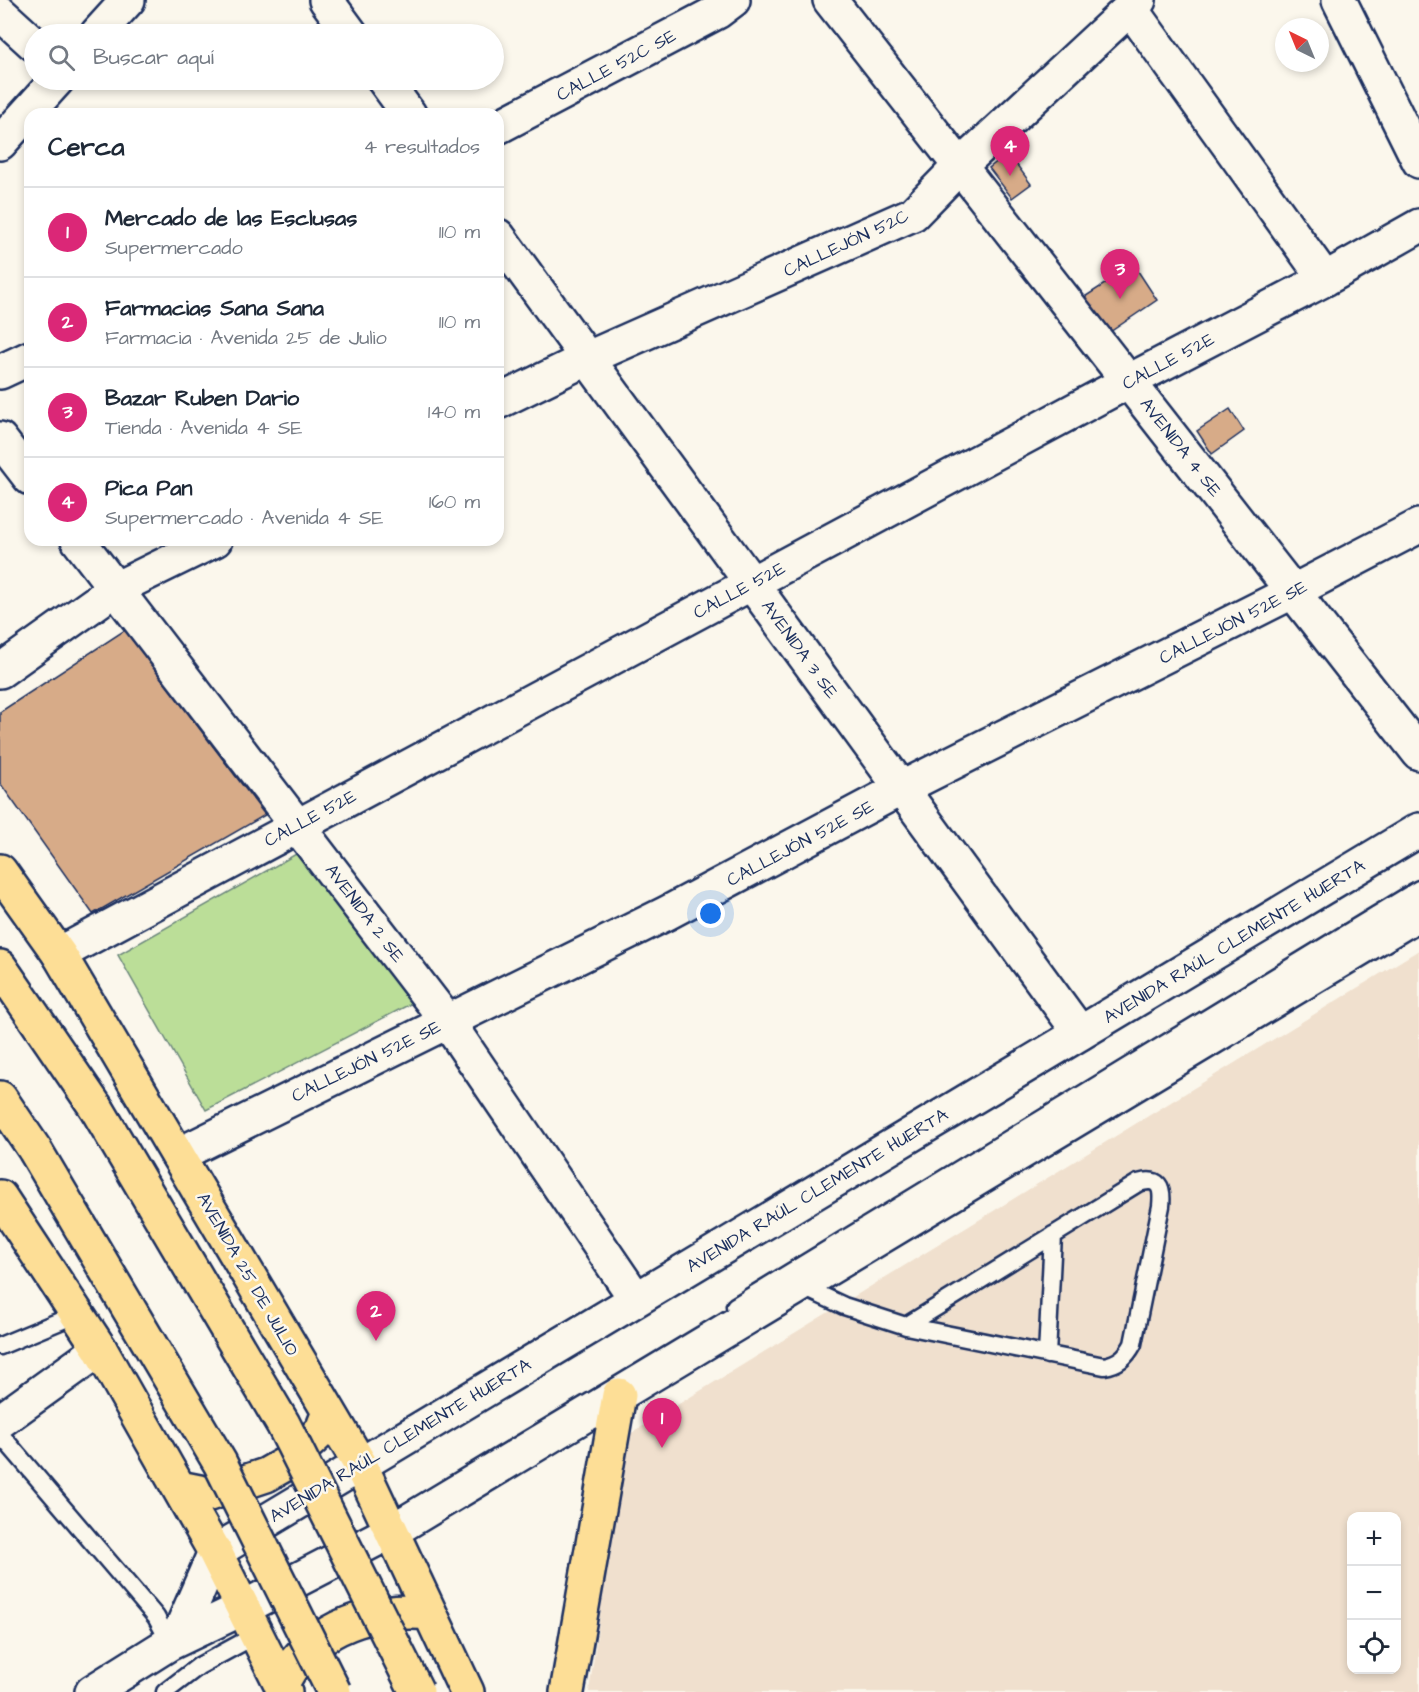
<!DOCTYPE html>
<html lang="es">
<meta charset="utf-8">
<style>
:root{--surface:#fff;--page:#f6f6f7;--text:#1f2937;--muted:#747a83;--line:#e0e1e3;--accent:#db2777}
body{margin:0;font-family:"Architects Daughter",sans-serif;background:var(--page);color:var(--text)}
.controls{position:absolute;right:18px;bottom:18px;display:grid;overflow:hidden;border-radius:12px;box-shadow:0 3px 9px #0003}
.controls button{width:54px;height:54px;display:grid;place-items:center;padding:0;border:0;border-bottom:2px solid var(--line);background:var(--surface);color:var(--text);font:30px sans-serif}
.compass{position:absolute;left:1275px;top:18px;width:54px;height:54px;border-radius:50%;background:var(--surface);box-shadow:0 3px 9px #0003;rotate:317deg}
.you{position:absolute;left:711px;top:914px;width:21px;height:21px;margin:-15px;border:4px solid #fff;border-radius:50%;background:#1a73e8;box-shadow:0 0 0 9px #1a73e833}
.badge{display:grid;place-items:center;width:39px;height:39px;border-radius:50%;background:var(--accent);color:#fff;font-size:20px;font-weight:700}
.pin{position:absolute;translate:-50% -50px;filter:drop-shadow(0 2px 3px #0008)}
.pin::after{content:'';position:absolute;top:32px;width:21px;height:18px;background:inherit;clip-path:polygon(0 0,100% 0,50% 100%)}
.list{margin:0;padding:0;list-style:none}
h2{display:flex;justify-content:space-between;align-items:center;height:78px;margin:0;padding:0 24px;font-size:26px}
h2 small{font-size:20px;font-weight:400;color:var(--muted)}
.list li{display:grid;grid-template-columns:39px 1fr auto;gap:18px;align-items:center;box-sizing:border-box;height:90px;padding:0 24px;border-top:2px solid var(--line)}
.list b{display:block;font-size:22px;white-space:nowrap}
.list p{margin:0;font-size:20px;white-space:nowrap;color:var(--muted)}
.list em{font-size:20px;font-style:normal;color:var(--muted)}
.icon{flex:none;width:33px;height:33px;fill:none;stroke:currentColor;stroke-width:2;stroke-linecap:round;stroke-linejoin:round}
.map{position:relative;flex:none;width:1419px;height:1692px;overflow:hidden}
.search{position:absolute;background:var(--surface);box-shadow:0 3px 9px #0003;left:24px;top:24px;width:480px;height:66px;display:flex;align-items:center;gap:15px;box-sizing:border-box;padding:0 21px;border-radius:33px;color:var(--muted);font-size:22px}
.panel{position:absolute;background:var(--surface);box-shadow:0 3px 9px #0003;left:24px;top:108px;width:480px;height:438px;border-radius:18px}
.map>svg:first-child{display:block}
.built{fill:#f0e0ce;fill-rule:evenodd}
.green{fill:#bbde98;stroke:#6b867b;stroke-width:1.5}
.building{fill:#d7ab88;stroke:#1b2f5e;stroke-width:1.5}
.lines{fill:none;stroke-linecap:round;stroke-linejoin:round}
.lane-casing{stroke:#1b2f5e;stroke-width:21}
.street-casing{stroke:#1b2f5e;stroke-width:38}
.secondary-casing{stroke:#1b2f5e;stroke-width:38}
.primary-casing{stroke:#1b2f5e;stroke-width:38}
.lane{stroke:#fbf7ec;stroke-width:16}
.street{stroke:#fbf7ec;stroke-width:33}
.secondary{stroke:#fbf7ec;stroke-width:33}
.primary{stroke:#fdde96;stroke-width:33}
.primary-bridge-casing{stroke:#1b2f5e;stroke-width:38;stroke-linecap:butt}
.primary-bridge{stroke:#fdde96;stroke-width:33}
.labels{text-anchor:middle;stroke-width:5;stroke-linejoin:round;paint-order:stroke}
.street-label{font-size:18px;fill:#1b2f5e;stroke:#fbf7ec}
</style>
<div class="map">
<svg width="1419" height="1692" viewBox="0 0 1419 1692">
<rect width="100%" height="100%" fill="#fbf7ec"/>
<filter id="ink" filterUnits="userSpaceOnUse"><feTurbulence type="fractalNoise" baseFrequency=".0167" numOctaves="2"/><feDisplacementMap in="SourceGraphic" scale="12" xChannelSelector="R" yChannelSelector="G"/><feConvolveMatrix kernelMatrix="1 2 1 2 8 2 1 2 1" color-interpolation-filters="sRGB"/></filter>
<g filter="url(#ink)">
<path class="built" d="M1419,950V1692H589L625,1437ZM1352,1516H1396V1670H1352Z"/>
<path class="green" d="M305,849L418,1000L206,1110L118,955Z"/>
<path class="building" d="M1008,153L1031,184L1012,198L989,168Z
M1134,265L1157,300L1107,334L1083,298Z
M1230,409L1244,431L1212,454L1197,431Z
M125,630L265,815L93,914L0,783V712Z"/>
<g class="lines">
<g class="lane-casing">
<path id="lane" d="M801,1286L844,1306L906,1326L1104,1366C1118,1364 1126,1357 1133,1344L1161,1206C1163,1186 1159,1177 1138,1183L906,1326
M735,1306L1419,889
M0,1346L77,1314
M1047,1355L1053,1235
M0,1434L156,1617L170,1643
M165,1692L199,1666L256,1635"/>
</g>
<g class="street-casing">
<path id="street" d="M326,0L351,34
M830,0L1419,753
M1339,0L1419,161
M1130,8L1325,279
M0,13L34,44
M97,34L128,0
M384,80L409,114
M498,127L717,12L733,0
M0,143L57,80
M498,236L1080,1033
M0,372L30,358
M498,402L588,358L913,214L960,166L1139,0
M0,439L30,478
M78,540L447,1021L636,1299
M0,671L115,589L215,540
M59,954L1129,381L1325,279L1419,226
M178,1155L667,913L902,788L1294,591L1419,526
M0,1421L100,1349
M177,1639L215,1552
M92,1692L170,1643L243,1608"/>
</g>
<g class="secondary-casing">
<path id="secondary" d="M215,1552L1419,830
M243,1608L392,1531L1419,913"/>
</g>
<g class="primary-casing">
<path id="primary" d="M0,871L59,954L360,1464L467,1692
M0,967L97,1109
M0,1098L35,1150
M0,1197L100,1349L215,1552L285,1692
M179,1488L209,1494L266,1475L287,1463L322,1430L329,1412
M281,1685C286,1677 290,1668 296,1661C329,1622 381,1608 430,1613
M567,1692L619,1395"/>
</g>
<use href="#lane" class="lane"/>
<use href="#street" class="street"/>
<use href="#secondary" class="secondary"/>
<use href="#primary" class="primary"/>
<g class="primary-bridge-casing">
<path id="primary-bridge" d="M97,1109L283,1424L417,1692
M35,1150L220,1463L334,1692"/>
</g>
<use href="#primary-bridge" class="primary-bridge"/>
</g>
</g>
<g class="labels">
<g class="street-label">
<text transform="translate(616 65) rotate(-28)" y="6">CALLE 52C SE</text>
<text transform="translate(846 243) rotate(-25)" y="6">CALLEJÓN 52C</text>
<text transform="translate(1168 361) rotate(-28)" y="6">CALLE 52E</text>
<text transform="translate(1181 447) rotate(52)" y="6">AVENIDA 4 SE</text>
<text transform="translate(739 590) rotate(-28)" y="6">CALLE 52E</text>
<text transform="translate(1233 622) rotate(-27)" y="6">CALLEJÓN 52E SE</text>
<text transform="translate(800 649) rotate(54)" y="6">AVENIDA 3 SE</text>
<text transform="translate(310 818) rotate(-28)" y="6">CALLE 52E</text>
<text transform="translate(800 843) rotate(-28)" y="6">CALLEJÓN 52E SE</text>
<text transform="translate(365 913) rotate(53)" y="6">AVENIDA 2 SE</text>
<text transform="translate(1234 941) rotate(-31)" y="6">AVENIDA RAÚL CLEMENTE HUERTA</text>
<text transform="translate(366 1061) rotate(-26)" y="6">CALLEJÓN 52E SE</text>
<text transform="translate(817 1190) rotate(-31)" y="6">AVENIDA RAÚL CLEMENTE HUERTA</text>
<text transform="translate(248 1274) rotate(60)" y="6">AVENIDA 25 DE JULIO</text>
<text transform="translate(400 1440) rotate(-31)" y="6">AVENIDA RAÚL CLEMENTE HUERTA</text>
</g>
</g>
</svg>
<div class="controls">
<button>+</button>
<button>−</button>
<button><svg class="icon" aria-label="locate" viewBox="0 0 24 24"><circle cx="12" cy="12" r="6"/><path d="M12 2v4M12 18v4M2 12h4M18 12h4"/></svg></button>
</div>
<svg class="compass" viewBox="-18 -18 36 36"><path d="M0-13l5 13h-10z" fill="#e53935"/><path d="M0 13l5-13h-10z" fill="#747a83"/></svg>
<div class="you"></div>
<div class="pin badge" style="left:662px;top:1448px">1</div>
<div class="pin badge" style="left:376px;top:1341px">2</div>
<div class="pin badge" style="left:1120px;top:299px">3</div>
<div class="pin badge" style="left:1010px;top:176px">4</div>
<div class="search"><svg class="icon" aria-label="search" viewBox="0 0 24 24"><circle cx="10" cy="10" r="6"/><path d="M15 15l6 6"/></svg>Buscar aquí</div>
<section class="panel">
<h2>Cerca<small>4 resultados</small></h2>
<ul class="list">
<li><span class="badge">1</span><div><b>Mercado de las Esclusas</b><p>Supermercado</p></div><em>110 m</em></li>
<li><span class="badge">2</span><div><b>Farmacias Sana Sana</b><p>Farmacia · Avenida 25 de Julio</p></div><em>110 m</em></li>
<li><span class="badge">3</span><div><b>Bazar Ruben Dario</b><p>Tienda · Avenida 4 SE</p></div><em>140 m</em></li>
<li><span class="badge">4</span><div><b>Pica Pan</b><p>Supermercado · Avenida 4 SE</p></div><em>160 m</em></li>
</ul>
</section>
</div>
